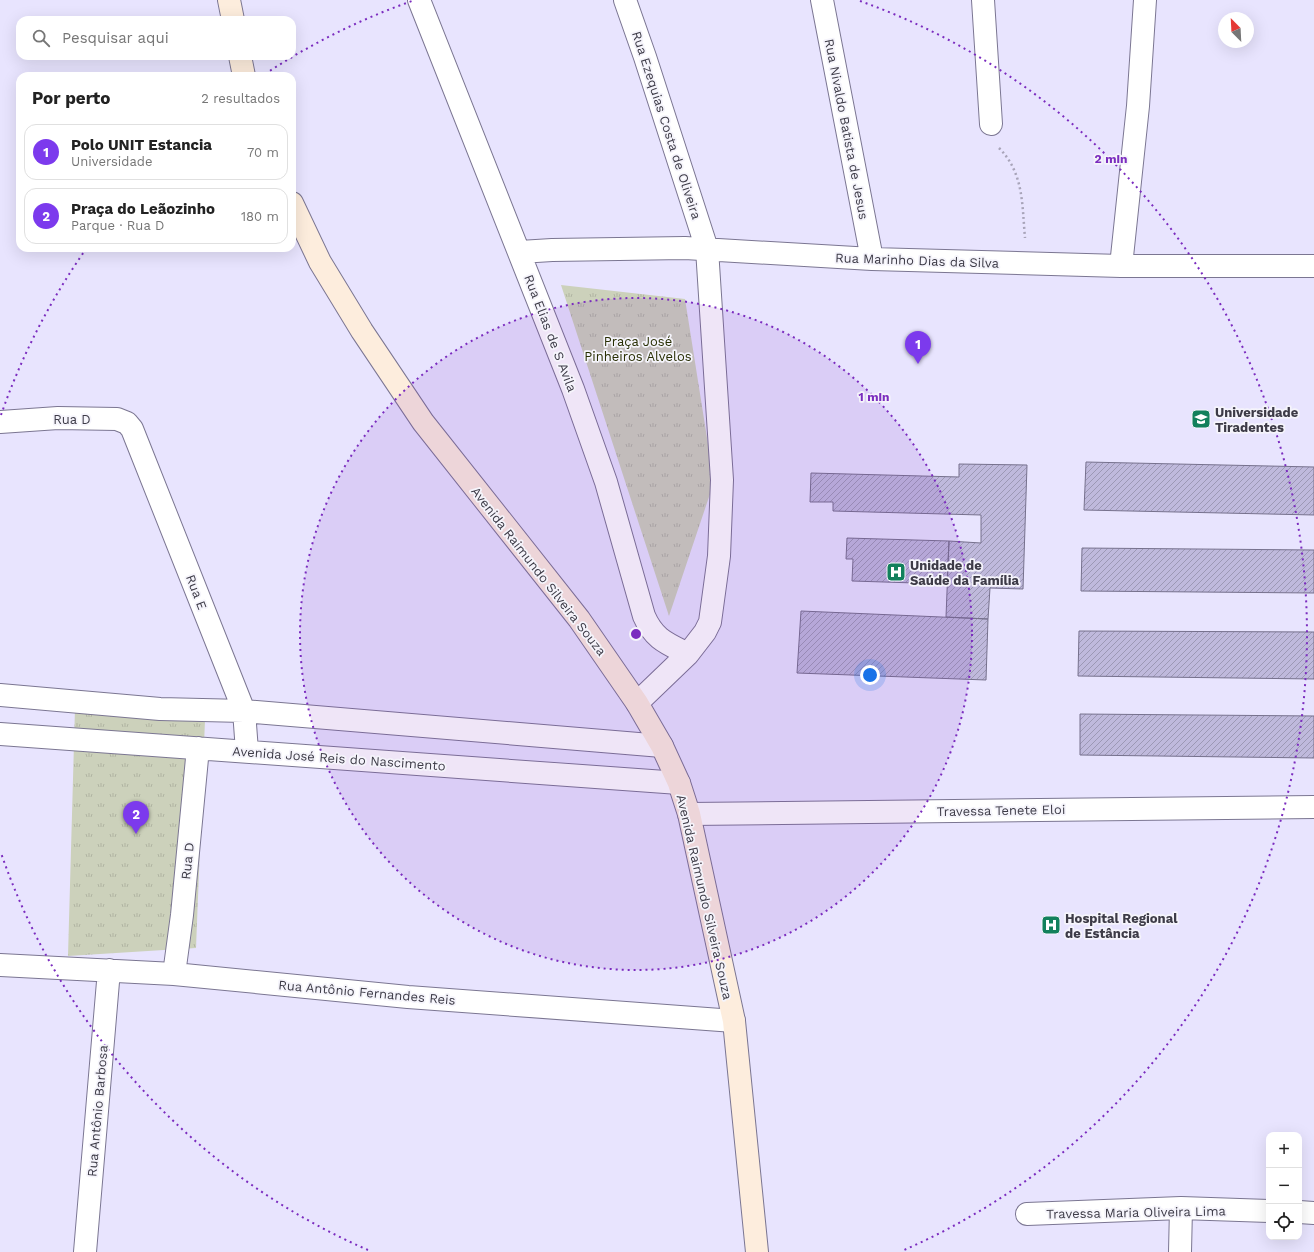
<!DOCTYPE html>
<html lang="pt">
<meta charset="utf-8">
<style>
:root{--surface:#fff;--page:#f6f6f6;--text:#222;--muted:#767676;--line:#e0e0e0;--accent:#7c3aed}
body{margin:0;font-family:"Work Sans",sans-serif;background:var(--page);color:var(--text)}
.controls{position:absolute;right:12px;bottom:12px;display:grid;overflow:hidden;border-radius:8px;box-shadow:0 4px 16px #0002}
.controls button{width:36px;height:36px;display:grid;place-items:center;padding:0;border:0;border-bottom:1px solid var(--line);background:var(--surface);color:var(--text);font:20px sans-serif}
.compass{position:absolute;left:1218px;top:12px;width:36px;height:36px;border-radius:50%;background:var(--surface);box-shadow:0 4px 16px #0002;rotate:336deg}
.you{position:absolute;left:870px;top:675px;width:14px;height:14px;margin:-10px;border:3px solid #fff;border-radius:50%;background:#1a73e8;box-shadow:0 0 0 6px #1a73e833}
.badge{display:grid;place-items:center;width:26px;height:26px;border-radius:50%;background:var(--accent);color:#fff;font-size:13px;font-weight:700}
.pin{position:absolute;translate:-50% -33px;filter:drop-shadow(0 1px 2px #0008)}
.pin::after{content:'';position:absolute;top:21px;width:14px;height:12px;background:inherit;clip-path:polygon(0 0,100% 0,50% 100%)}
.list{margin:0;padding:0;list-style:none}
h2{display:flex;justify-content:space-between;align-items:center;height:52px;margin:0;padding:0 16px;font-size:17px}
h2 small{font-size:13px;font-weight:400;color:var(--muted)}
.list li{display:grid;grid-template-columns:26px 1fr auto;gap:12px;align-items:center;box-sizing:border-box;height:56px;margin:0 8px 8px;padding:0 8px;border:1px solid var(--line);border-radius:12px}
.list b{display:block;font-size:15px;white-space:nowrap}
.list p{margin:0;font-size:13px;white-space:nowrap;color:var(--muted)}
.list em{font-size:13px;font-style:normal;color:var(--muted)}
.icon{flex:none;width:22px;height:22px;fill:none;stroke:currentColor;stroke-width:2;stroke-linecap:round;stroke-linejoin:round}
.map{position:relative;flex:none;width:1314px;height:1252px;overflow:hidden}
.search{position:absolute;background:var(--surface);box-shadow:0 4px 16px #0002;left:16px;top:16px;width:280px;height:44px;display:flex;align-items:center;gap:10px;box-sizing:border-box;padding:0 14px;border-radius:12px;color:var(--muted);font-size:15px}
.panel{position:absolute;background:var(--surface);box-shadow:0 4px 16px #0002;left:16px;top:72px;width:280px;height:180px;border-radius:12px}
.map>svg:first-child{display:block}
.grass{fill:url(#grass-tufts)}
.building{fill:url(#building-hatch);stroke:#76718d}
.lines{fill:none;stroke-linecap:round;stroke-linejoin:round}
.street-casing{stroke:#7b7692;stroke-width:24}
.secondary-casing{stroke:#7b7692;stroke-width:24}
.path{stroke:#a8a4b9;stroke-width:2.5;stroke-dasharray:2 3;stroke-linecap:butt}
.street{stroke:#fff;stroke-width:22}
.secondary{stroke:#fdeddd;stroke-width:22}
.ring{fill:none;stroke:#7b2cbf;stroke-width:2;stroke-dasharray:2 4}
.labels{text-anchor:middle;stroke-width:3.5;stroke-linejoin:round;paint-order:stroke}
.street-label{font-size:13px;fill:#3d3b47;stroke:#f5f4fb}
.park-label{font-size:13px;fill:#282e03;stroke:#f5f4fb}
.poi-label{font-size:13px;font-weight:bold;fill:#3d3b47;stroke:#f5f4fb;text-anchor:start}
.centre{fill:#7b2cbf;stroke:#f5f4fb;stroke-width:2}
.ring-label{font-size:12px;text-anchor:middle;font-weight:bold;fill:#7b2cbf;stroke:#f5f4fb;stroke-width:3.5;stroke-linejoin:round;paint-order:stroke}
</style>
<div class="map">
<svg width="1314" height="1252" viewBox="0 0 1314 1252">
<defs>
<pattern id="grass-tufts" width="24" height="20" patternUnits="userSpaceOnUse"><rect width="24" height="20" fill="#ccd1bb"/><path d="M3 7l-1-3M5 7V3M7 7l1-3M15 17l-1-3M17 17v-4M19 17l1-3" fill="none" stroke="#b0b4a2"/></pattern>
<pattern id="building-hatch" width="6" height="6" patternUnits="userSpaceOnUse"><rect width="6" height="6" fill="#bfb9dc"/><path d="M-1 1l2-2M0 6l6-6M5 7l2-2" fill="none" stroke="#9c98b4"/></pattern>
</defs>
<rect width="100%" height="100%" fill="#e8e4fe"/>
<path class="grass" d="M561,285L685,299L714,482L669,616Z
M75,708L205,720L196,948L68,956Z"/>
<path class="building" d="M1086,462L1314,467V515L1084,510Z
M959,464L1027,465L1023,589L990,588L988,619L946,617L949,541L981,543V515L833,511V502H810L811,473L959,477Z
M847,538L949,541L947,584L852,581L853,559H846Z
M1082,548L1314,550V593L1081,591Z
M801,611L988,619L986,680L797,673Z
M1079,631L1314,632V679L1078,676Z
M1080,714L1314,716V758L1080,755Z"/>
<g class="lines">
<g class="street-casing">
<path id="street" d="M419,0L573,389L606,482L644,616C654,639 666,643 688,654
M625,0L645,57L707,249L722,480L719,556L710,622L705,632L688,654L637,703
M822,0L872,259
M983,0L991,124
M520,252L552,250L685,248L872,259L1121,266H1314
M1121,266L1138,106L1145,0
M0,422L58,418L117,419L127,423L132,429L244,711L247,751
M0,695L160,709L244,711L662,746
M0,734L679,783
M689,814L1314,807
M0,965L174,974L408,997L734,1021
M174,974L182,915L198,748
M1299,1212L1314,1213
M1027,1214L1181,1208L1269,1211
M85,1252L109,970
M1180,1252L1181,1208"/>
</g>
<g class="secondary-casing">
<path id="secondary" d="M229,0L233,20
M240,56L244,76
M292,203L320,262L362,331L423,422L579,619L637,703L662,746L679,783L689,814L734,1021L757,1252"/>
</g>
<path class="path" d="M999,148C1024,173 1022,205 1025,238"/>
<use href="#street" class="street"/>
<use href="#secondary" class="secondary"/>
</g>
<circle cx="636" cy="634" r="336" fill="#7b2cbf" fill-opacity=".12"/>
<g class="ring">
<circle cx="636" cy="634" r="336"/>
<path d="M368 1250A672 672 0 0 1 1 853M1 415A672 672 0 0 1 86 249M265 74A672 672 0 0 1 412 1M860 1A672 672 0 0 1 904 1250"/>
</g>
<defs>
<g id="school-square" transform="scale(1)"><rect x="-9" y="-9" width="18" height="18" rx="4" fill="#12805c" stroke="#f5f4fb"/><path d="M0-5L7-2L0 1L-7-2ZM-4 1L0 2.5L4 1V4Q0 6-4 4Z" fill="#fff"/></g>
<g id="hospital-square" transform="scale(1)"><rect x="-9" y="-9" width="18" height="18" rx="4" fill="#12805c" stroke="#f5f4fb"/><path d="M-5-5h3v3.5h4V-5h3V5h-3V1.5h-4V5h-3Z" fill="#fff"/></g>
</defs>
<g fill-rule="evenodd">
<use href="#school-square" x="1201" y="419"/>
<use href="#hospital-square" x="896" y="572"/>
<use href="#hospital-square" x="1051" y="925"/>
</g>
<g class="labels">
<g class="street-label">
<text transform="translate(667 125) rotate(72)" y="5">Rua Ezequias Costa de Oliveira</text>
<text transform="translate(847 129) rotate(79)" y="5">Rua Nivaldo Batista de Jesus</text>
<text transform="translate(917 260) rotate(2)" y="5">Rua Marinho Dias da Silva</text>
<text transform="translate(551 333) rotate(69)" y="5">Rua Elias de S Avila</text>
<text x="72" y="424">Rua D</text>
<text transform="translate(539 571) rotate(52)" y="5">Avenida Raimundo Silveira Souza</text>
<text transform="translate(197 592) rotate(69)" y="5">Rua E</text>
<text transform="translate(339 758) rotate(4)" y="5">Avenida José Reis do Nascimento</text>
<text transform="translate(1001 810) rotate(-1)" y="5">Travessa Tenete Eloi</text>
<text transform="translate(187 861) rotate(-84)" y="5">Rua D</text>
<text transform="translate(705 897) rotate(77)" y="5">Avenida Raimundo Silveira Souza</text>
<text transform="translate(367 992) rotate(5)" y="5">Rua Antônio Fernandes Reis</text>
<text transform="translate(97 1111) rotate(-85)" y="5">Rua Antônio Barbosa</text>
<text transform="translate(1136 1212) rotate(-1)" y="5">Travessa Maria Oliveira Lima</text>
</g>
<g class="park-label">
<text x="638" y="346">Praça José<tspan x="638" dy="15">Pinheiros Alvelos</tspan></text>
</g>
<g class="poi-label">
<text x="1215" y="417">Universidade<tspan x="1215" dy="15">Tiradentes</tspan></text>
<text x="910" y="570">Unidade de<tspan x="910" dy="15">Saúde da Família</tspan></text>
<text x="1065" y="923">Hospital Regional<tspan x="1065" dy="15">de Estância</tspan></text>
</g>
</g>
<circle cx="636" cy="634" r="6" class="centre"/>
<g class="ring-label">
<text x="1111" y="163">2 min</text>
<text x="874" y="401">1 min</text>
</g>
</svg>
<div class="controls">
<button>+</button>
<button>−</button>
<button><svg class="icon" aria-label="locate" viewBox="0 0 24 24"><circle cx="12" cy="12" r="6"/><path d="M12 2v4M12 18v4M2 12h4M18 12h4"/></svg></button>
</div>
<svg class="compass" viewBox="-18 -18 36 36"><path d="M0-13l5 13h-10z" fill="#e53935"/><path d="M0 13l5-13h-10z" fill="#767676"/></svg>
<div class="you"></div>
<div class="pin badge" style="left:918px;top:364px">1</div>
<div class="pin badge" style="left:136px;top:834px">2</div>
<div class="search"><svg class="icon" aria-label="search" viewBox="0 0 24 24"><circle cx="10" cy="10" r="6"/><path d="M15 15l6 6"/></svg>Pesquisar aqui</div>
<section class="panel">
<h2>Por perto<small>2 resultados</small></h2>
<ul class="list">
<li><span class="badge">1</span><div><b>Polo UNIT Estancia</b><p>Universidade</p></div><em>70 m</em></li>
<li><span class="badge">2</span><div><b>Praça do Leãozinho</b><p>Parque · Rua D</p></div><em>180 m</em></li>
</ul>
</section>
</div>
